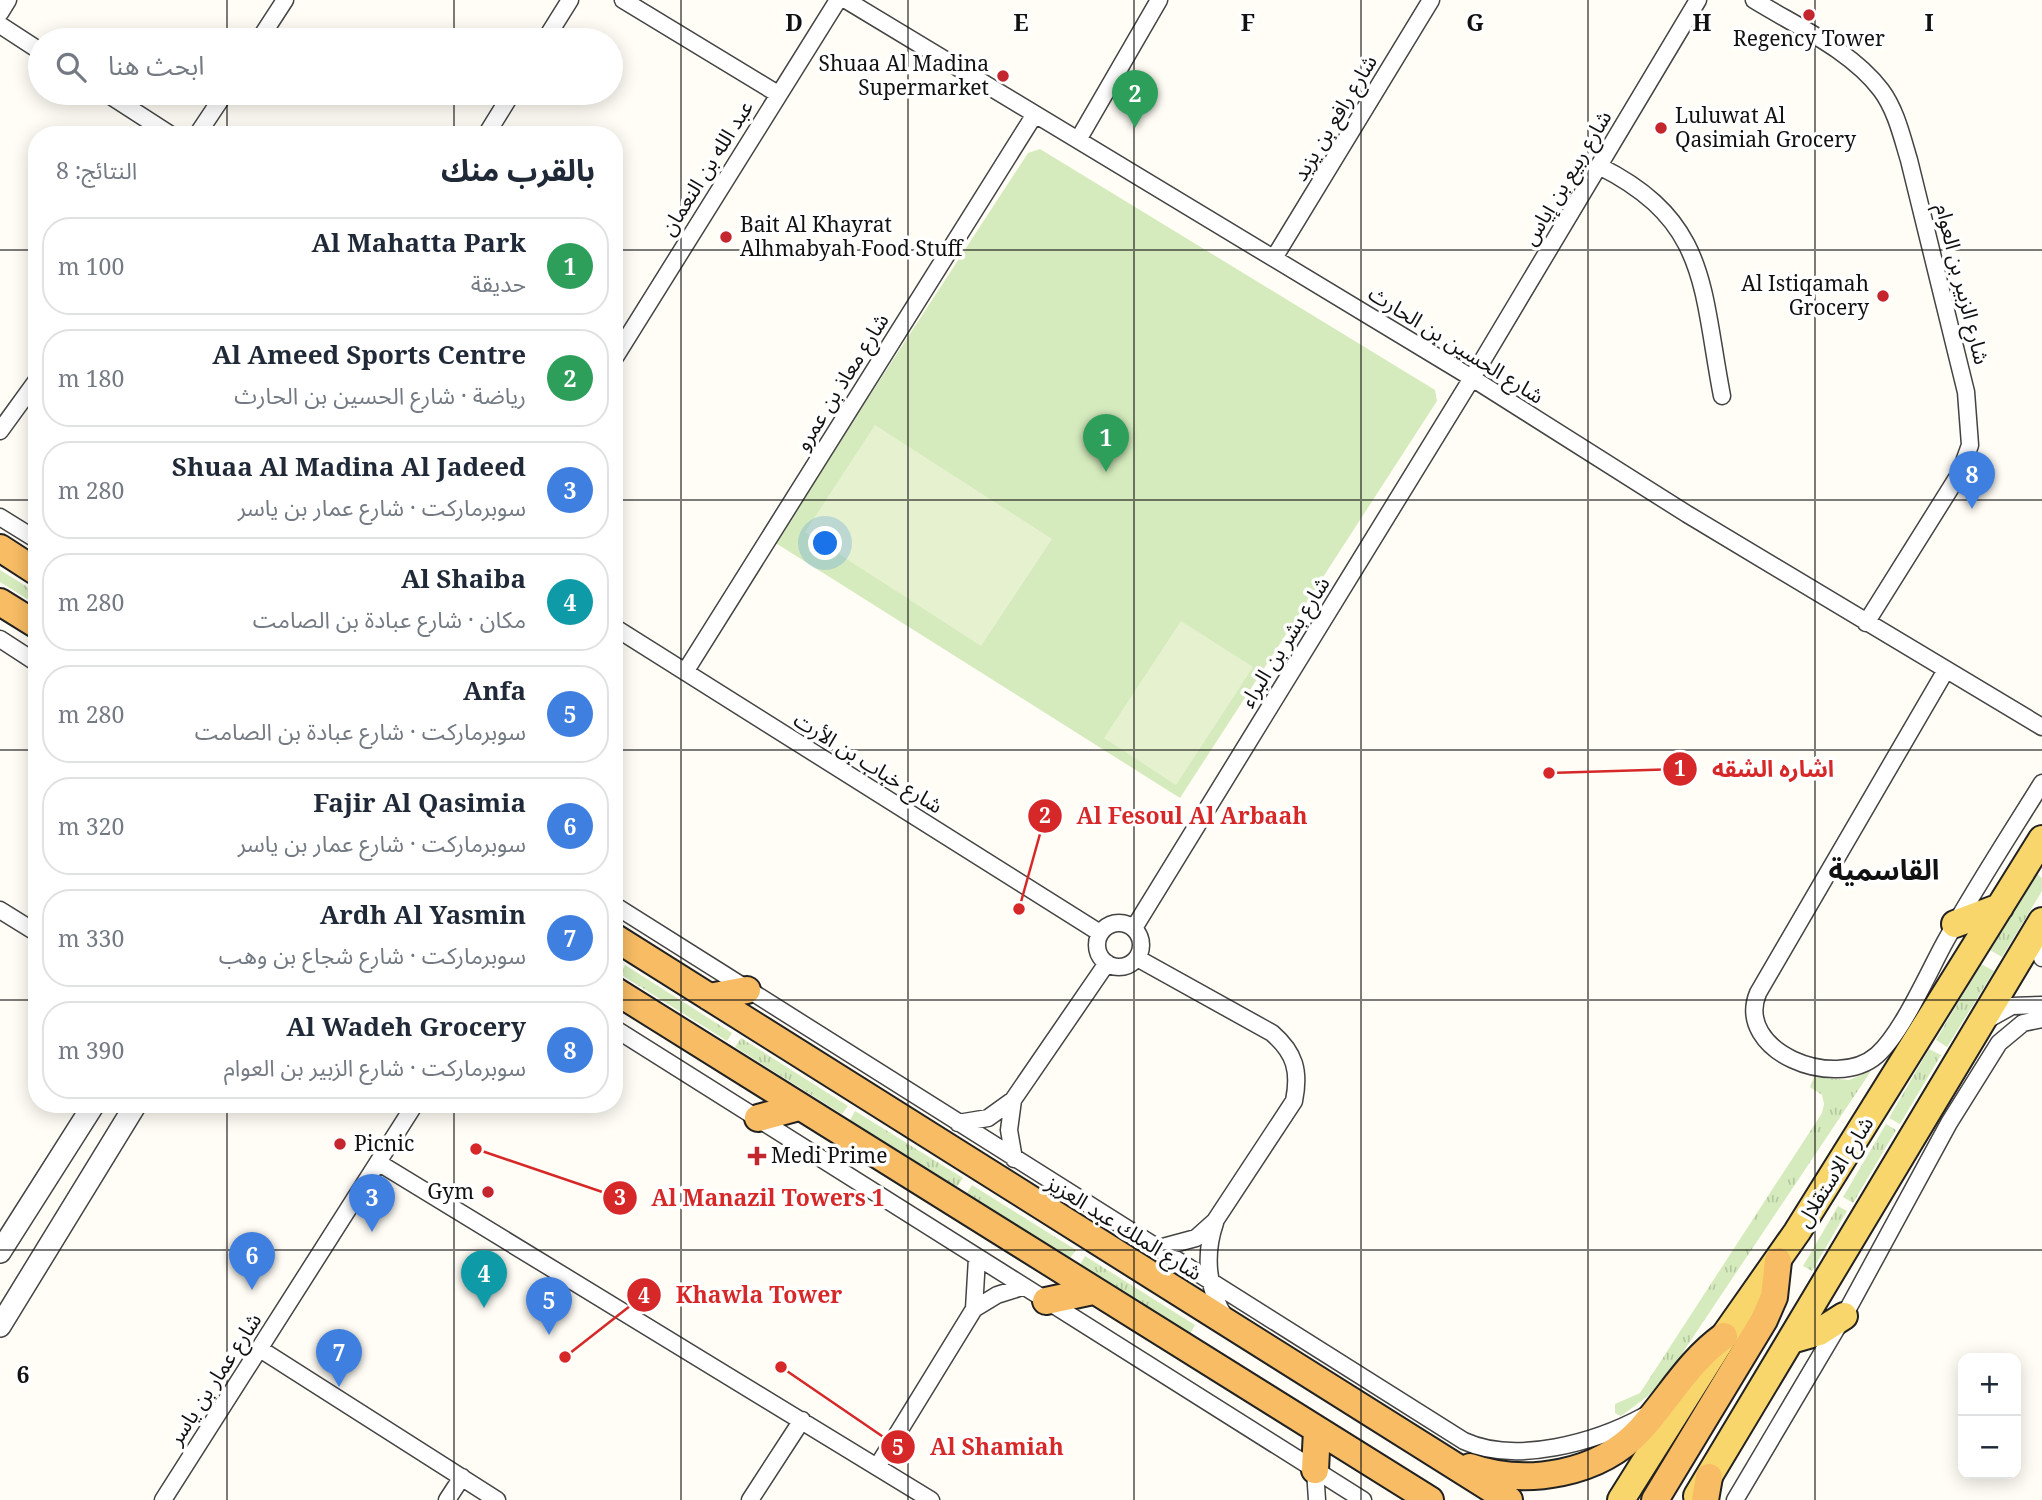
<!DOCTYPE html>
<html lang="ar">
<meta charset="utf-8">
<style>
:root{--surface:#fff;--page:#f2f2f3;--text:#1f2937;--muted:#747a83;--line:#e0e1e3;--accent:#0f766e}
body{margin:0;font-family:"Noto Serif","Noto Sans Arabic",serif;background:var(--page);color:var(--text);direction:rtl}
.controls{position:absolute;right:21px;bottom:21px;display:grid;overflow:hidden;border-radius:14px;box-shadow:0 4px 18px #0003}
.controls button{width:63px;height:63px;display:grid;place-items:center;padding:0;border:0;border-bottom:2px solid var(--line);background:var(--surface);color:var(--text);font:35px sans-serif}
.you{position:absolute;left:826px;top:544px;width:24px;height:24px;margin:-18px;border:5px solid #fff;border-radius:50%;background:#1a73e8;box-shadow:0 0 0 10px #1a73e833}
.badge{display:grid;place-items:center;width:46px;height:46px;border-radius:50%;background:var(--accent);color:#fff;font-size:23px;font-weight:700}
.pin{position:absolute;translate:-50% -58px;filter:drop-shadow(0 2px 4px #0008)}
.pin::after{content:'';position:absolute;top:37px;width:24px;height:21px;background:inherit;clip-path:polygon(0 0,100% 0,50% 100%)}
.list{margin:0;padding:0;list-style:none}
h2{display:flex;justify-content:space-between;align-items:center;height:91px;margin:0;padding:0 28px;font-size:30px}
h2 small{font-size:23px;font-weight:400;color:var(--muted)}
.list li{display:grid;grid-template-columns:46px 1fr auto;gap:21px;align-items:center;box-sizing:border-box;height:98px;margin:0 14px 14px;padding:0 14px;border:2px solid var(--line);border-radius:28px}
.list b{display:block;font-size:26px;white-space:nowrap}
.list p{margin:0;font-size:23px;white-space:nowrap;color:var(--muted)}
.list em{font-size:23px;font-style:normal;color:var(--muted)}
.icon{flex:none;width:38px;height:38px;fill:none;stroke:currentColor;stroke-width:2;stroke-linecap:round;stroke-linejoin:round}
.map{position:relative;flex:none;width:2042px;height:1500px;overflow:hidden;direction:ltr}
.search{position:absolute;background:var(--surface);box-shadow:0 4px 18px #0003;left:28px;top:28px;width:595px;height:77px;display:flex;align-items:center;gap:18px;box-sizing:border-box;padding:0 24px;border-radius:38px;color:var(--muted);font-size:26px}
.panel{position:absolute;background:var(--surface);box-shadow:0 4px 18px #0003;left:28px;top:126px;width:595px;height:987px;border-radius:28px;direction:rtl}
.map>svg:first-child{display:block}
.grass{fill:url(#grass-tufts)}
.park{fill:#d5ebbd}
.pitch{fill:#e6f2cf}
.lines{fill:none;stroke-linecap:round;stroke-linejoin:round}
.minor-casing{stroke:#444;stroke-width:19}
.tertiary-casing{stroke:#444;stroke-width:24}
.primary-casing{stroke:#222;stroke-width:30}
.trunk-casing{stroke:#222;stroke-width:30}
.minor{stroke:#fff;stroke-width:16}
.tertiary{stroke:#fff;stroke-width:21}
.primary{stroke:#f9d66b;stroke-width:26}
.trunk{stroke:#f7bc64;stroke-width:26}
.grid{fill:none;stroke:#111;stroke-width:2;stroke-opacity:0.55}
.poi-dot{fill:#c4262e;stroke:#fff;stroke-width:2.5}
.labels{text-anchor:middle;stroke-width:7;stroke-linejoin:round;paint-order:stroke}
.poi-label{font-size:21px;fill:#111;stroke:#fff;text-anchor:start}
.street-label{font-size:21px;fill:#111;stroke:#fff}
.district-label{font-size:28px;font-weight:bold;fill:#111;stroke:#fff}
.grid-label{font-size:23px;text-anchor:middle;font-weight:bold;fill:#111;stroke:#fff;stroke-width:7;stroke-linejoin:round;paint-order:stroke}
.leader{fill:none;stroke:#d62828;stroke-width:2.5}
.callout-dot{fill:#d62828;stroke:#fff;stroke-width:2.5}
.mark-label{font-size:21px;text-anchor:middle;font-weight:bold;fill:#fff}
.callout-label{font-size:23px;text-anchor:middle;font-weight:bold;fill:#d62828;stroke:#fff;stroke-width:7;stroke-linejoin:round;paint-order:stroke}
</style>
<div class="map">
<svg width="2042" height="1500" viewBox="0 0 2042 1500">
<defs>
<pattern id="grass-tufts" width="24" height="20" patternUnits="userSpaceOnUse" patternTransform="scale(1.75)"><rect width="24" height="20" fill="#d5ebbd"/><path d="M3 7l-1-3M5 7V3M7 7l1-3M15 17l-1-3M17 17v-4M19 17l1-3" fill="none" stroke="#b6c8a1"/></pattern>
</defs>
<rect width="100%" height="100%" fill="#fffdf5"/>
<path class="grass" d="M0,570L37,593V605L0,582Z
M2037,874L2042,878V891L2002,957L1990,950Z
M1981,964L1994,971L1947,1047L1936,1040Z
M625,965L732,1033L727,1041L620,974Z
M741,1038L848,1106L842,1114L735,1047Z
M1929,1049L1941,1055L1900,1124L1889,1118Z
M1871,1071L1665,1379L1648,1396L1621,1416L1615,1413V1404L1640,1393L1822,1113L1824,1104L1822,1095L1810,1087L1814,1077L1849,1080Z
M855,1111L963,1178L957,1187L850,1120Z
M1886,1124L1896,1130L1853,1203L1843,1197Z
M972,1185L1076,1250L1070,1258L967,1193Z
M1838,1206L1847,1211L1812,1271L1803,1266Z
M1085,1256L1195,1325L1190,1334L1080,1265Z"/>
<path class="park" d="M1040,149L1435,390L1437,401L1180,798L774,542L1028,153Z"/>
<path class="pitch" d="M875,425L1052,539L981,646L805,532Z
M1181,621L1253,667L1176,785L1104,738Z"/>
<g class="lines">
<g class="minor-casing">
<path id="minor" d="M623,0L778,94
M846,0L1472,378L1687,514L2042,727
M1754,0C1796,26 1851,50 1881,90C1896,110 1902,137 1909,160L1966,392L1970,445L1960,473L1866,623
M0,13L8,0
M0,25L40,51
M259,40L285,0
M545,40L570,0
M106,93L171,135
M197,135L225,93
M486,135L512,93
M1078,140L1159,0
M1599,166C1709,221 1701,287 1722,396
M1274,258L1431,0
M614,359L838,0
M0,431L37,380
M0,517L37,540
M614,627L1100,933
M0,639L37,663
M1946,670L1758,993C1734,1051 1835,1092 1877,1055C1902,1033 1928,973 1945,942C1975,888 2009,836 2042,783
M685,672L1035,114
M614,905L1464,1441C1516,1465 1596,1442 1644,1416
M0,910L37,933
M1097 945a22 22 0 1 1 44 0a22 22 0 1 1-44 0Z
M1134,928L1472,378L1698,0
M2038,930L2042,958
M1137,958L1272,1033C1295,1053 1300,1071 1294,1101L1215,1221L1196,1238L1159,1248
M1987,1020L2012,1006L2042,1005
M614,1028L1363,1500
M1013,1100L1009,1130L1014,1159
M958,1123L988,1118L1013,1100L1107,963
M379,1163L931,1500
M1215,1223C1204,1255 1207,1290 1226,1319
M974,1309L997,1295L1022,1287
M260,1349L497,1500
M877,1467L974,1309L977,1258
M1315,1470L1317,1500
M163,1500L415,1104
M447,1500L462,1477
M750,1500L802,1420
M1735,1500L1844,1316L1949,1123L1999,1043L2023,1023L2042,1019"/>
</g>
<g class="tertiary-casing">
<path id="tertiary" d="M0,1252L94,1104
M0,1326L136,1104"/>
</g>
<g class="primary-casing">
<path id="primary" d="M1955,924L2000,907
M1791,1340L1819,1332L1844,1316
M1697,1496L2042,921
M1621,1500L1724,1336L1797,1232L2042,839"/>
</g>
<g class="trunk-casing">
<path id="trunk" d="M0,548L37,572
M0,602L37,625
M614,937L1509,1500
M614,990L1430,1500
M709,997L747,990
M758,1118L799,1107
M1046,1301L1093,1291
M1470,1467C1527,1487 1600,1474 1641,1429C1670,1397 1688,1362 1724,1336
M1315,1470L1317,1430
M1655,1500L1764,1320L1774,1297L1778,1261
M1705,1500L1709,1477"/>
</g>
<use href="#minor" class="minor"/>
<use href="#tertiary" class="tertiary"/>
<use href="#primary" class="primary"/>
<use href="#trunk" class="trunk"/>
</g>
<path class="grid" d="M227,0V40M454,0V40M681,0V1500M908,0V1500M1134,0V1500M1361,0V1500M1588,0V1500M1815,0V1500M227,93V135M454,93V135M0,250H37M614,250H2042M0,500H37M614,500H2042M0,750H37M614,750H2042M0,1000H37M614,1000H2042M227,1104V1500M454,1104V1500M0,1250H2042"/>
<g class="poi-dot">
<circle cx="1809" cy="15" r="7"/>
<circle cx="1003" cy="76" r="7"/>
<circle cx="1661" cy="128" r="7"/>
<circle cx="726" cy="237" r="7"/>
<circle cx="1883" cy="296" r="7"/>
<circle cx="340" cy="1144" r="7"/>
<path d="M753.5 1145.5h7v7h7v7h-7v7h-7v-7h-7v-7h7z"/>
<circle cx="488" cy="1192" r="7"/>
</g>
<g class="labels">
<g class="poi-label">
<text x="1809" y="46" text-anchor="middle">Regency Tower</text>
<text x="989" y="71" text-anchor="end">Shuaa Al Madina<tspan x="989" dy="24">Supermarket</tspan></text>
<text x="1675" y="123">Luluwat Al<tspan x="1675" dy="24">Qasimiah Grocery</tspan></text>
<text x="740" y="232">Bait Al Khayrat<tspan x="740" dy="24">Alhmabyah Food Stuff</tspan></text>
<text x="1869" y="291" text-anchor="end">Al Istiqamah<tspan x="1869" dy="24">Grocery</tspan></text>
<text x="354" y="1151">Picnic</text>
<text x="771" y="1163">Medi Prime</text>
<text x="474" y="1199" text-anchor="end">Gym</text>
</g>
<g class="street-label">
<text transform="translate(1335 118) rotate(-59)" y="7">شارع رافع بن يزيد</text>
<text transform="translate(707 168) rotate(-58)" y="7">عبد الله بن النعمان</text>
<text transform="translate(1567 178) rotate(-59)" y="7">شارع ربيع بن إياس</text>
<text transform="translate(1962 284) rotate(76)" y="7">شارع الزبير بن العوام</text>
<text transform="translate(1456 345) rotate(32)" y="7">شارع الحسين بن الحارث</text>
<text transform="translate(842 382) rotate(-58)" y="7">شارع معاذ بن عمرو</text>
<text transform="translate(1285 642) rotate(-58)" y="7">شارع بشر بن البراء</text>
<text transform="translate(868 763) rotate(32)" y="7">شارع خباب بن الأرت</text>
<text transform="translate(1835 1172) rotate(-58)" y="7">شارع الاستقلال</text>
<text transform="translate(1124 1228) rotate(32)" y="7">شارع الملك عبد العزيز</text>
<text transform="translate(215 1379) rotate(-57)" y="7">شارع عمار بن ياسر</text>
</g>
<g class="district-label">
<text x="1884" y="880">القاسمية</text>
</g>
</g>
<g class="grid-label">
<text x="794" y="31">D</text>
<text x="1021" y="31">E</text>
<text x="1248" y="31">F</text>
<text x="1475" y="31">G</text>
<text x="1702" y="31">H</text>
<text x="1929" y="31">I</text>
<text x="23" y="1383">6</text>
</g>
<path class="leader" d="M1549 773L1680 769M1019 909L1045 816M476 1149L620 1198M565 1357L644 1295M781 1367L898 1447"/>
<g class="callout-dot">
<circle cx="1549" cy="773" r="7"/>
<circle cx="1019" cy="909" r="7"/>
<circle cx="476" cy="1149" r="7"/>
<circle cx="565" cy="1357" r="7"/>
<circle cx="781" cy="1367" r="7"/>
<circle cx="1680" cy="769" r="18"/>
<circle cx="1045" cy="816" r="18"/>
<circle cx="620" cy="1198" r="18"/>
<circle cx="644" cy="1295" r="18"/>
<circle cx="898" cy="1447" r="18"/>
</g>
<g class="mark-label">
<text x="1680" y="776">1</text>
<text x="1045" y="823">2</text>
<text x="620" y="1205">3</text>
<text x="644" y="1303">4</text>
<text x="898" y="1455">5</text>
</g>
<g class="callout-label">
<text x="1773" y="777">اشاره الشقه</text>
<text x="1192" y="824">Al Fesoul Al Arbaah</text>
<text x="768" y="1206">Al Manazil Towers 1</text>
<text x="759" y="1303">Khawla Tower</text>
<text x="997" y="1455">Al Shamiah</text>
</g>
</svg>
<div class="controls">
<button>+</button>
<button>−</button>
</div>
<div class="you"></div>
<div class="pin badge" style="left:1106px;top:472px;background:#2e9e5b">1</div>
<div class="pin badge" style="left:1135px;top:128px;background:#2e9e5b">2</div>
<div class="pin badge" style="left:372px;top:1232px;background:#3f7fe0">3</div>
<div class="pin badge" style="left:484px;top:1308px;background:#0f9aa8">4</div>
<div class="pin badge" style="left:549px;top:1335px;background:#3f7fe0">5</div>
<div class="pin badge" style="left:252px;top:1290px;background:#3f7fe0">6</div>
<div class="pin badge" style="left:339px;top:1387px;background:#3f7fe0">7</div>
<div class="pin badge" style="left:1972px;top:509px;background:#3f7fe0">8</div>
<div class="search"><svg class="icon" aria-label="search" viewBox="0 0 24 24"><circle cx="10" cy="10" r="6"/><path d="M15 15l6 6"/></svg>ابحث هنا</div>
<section class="panel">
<h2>بالقرب منك<small>النتائج: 8</small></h2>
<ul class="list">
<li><span class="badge" style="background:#2e9e5b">1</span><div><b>Al Mahatta Park</b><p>حديقة</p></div><em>100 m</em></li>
<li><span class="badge" style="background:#2e9e5b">2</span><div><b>Al Ameed Sports Centre</b><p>رياضة · شارع الحسين بن الحارث</p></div><em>180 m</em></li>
<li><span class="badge" style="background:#3f7fe0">3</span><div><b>Shuaa Al Madina Al Jadeed</b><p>سوبرماركت · شارع عمار بن ياسر</p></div><em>280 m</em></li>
<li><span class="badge" style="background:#0f9aa8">4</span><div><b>Al Shaiba</b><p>مكان · شارع عبادة بن الصامت</p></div><em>280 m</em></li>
<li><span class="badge" style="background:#3f7fe0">5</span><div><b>Anfa</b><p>سوبرماركت · شارع عبادة بن الصامت</p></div><em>280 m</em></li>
<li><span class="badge" style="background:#3f7fe0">6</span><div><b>Fajir Al Qasimia</b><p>سوبرماركت · شارع عمار بن ياسر</p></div><em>320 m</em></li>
<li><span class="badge" style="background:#3f7fe0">7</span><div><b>Ardh Al Yasmin</b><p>سوبرماركت · شارع شجاع بن وهب</p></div><em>330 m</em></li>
<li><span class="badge" style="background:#3f7fe0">8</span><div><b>Al Wadeh Grocery</b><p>سوبرماركت · شارع الزبير بن العوام</p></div><em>390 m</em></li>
</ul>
</section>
</div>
